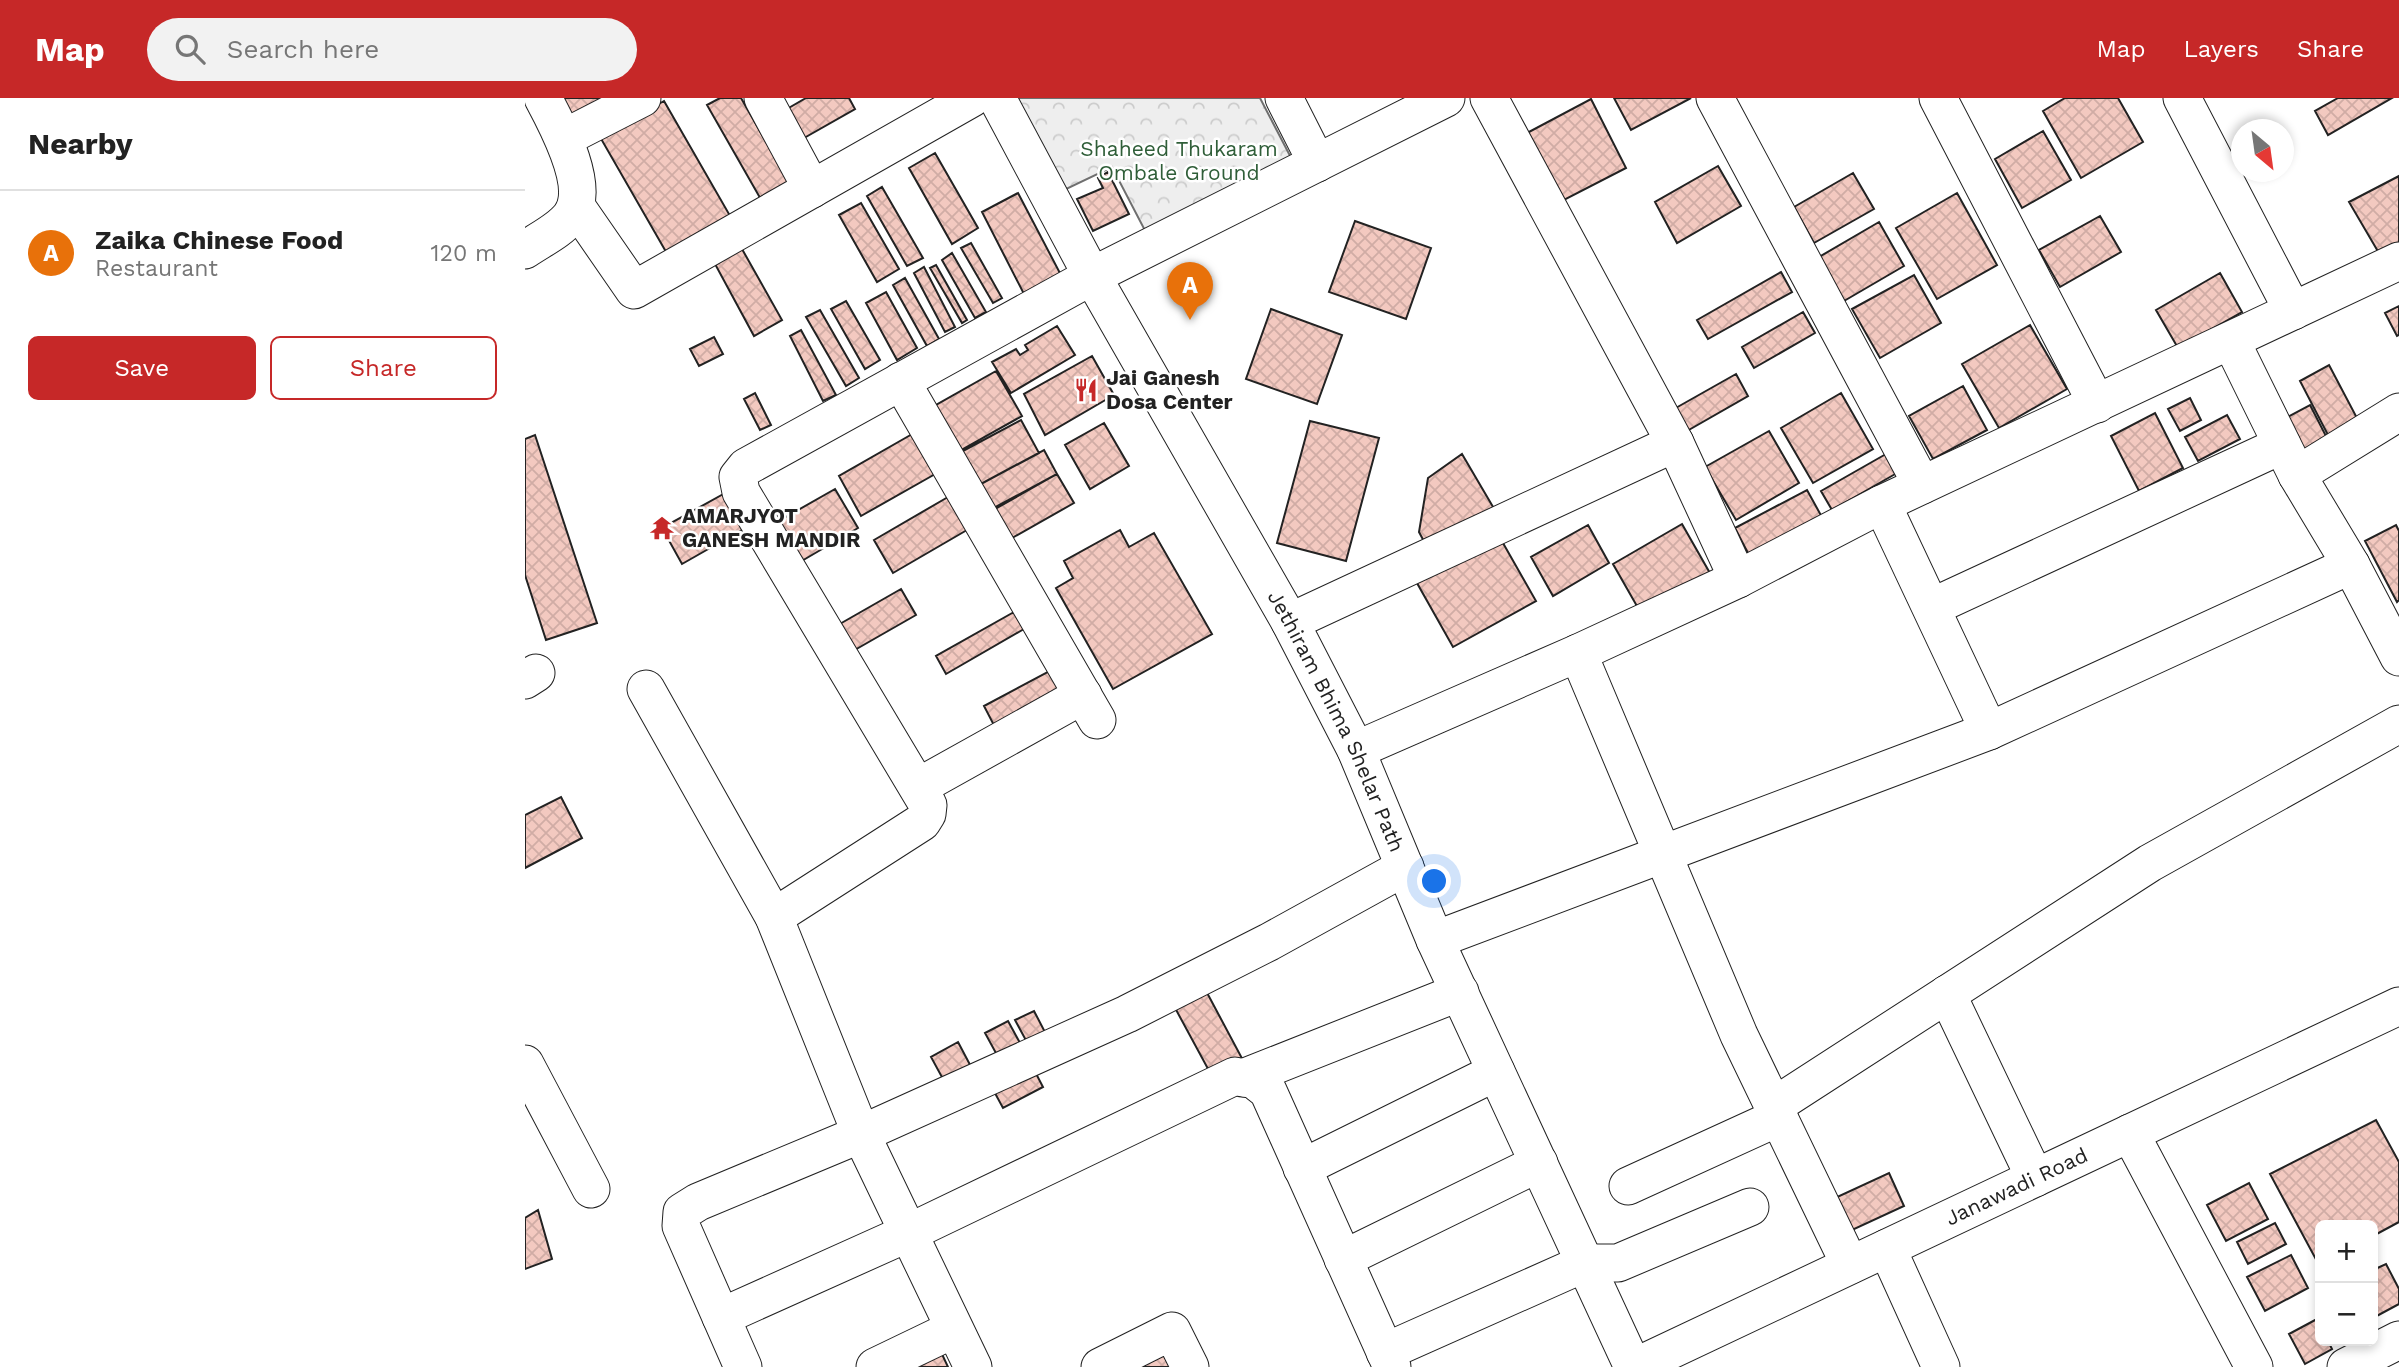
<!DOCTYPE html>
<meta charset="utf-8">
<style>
:root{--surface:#fff;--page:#f2f2f2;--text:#222;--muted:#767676;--line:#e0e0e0;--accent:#c62828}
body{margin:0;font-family:"Work Sans",sans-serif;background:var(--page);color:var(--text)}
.controls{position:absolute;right:21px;bottom:21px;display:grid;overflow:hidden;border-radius:10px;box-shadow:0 4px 10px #0003}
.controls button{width:63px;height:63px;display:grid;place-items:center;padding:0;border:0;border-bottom:2px solid var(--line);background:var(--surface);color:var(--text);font:35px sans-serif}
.compass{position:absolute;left:1706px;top:21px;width:63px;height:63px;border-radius:50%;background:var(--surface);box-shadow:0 4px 10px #0003;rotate:151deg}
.you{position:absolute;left:910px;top:784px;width:24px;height:24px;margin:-18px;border:5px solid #fff;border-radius:50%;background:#1a73e8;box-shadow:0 0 0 10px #1a73e833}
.badge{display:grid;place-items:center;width:46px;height:46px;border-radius:50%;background:var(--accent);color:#fff;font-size:23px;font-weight:700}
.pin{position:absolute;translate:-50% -58px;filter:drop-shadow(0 2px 4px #0008)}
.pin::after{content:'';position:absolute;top:37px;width:24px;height:21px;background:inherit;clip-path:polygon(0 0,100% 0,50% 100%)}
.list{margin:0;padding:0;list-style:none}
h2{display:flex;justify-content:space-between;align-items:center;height:91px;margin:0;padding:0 28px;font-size:30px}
h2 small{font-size:23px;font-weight:400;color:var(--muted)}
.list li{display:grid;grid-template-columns:46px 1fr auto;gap:21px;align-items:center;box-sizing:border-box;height:126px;padding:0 28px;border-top:2px solid var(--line)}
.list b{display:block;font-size:26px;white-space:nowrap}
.list p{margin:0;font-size:23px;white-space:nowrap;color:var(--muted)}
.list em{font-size:23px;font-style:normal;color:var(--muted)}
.actions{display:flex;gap:14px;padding:21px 28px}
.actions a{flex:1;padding:16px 0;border:2px solid var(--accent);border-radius:10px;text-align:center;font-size:24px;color:var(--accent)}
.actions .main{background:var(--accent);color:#fff}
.icon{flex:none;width:38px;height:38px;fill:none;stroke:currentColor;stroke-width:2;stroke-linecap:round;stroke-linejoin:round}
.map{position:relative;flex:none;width:1874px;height:1269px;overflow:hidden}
header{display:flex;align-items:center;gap:42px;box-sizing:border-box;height:98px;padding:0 35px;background:var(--accent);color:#fff}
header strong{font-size:33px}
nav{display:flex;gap:38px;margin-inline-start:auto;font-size:24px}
.search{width:490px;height:63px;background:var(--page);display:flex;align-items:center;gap:18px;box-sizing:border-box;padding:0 24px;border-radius:38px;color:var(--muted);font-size:26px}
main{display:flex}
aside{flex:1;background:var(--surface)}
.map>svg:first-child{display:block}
.park{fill:url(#park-crowns);stroke:#6f6f6f;stroke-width:2}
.building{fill:url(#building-cross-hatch);stroke:#222;stroke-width:2}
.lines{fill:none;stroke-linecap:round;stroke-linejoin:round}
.minor-casing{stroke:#222;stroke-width:39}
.minor{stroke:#fff;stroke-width:37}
.labels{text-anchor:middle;stroke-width:5;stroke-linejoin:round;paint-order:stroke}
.park-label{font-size:21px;fill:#2f5e38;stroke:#fff}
.poi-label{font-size:21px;font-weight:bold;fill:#222;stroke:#fff;text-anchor:start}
.street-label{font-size:21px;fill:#222;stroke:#fff}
</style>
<header>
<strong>Map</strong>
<div class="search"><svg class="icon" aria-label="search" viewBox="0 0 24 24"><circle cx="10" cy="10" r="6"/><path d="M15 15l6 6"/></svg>Search here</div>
<nav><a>Map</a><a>Layers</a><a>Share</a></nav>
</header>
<main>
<aside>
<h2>Nearby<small></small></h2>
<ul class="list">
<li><span class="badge" style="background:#e8710a">A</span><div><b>Zaika Chinese Food</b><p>Restaurant</p></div><em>120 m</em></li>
</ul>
<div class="actions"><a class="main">Save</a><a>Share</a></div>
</aside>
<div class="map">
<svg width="1874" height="1269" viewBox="0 0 1874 1269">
<defs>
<pattern id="park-crowns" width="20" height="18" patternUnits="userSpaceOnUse" patternTransform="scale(1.75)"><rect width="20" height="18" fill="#eee"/><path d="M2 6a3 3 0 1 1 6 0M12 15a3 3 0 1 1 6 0" fill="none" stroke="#ccc"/></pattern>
<pattern id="building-cross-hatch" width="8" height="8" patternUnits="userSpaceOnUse" patternTransform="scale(1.75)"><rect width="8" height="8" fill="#f3c9c0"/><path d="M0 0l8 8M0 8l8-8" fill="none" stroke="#d0aca5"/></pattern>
</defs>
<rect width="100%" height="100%" fill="#fff"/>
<path class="park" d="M487,0H735L774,75L627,146L587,69L535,94Z"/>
<path class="building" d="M37,0H89L50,22Z
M195,0H216L271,96L242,112L182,7Z
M281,0H324L330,11L272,44L255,15Z
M1089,0H1166L1106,32Z
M1540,0H1593L1618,44L1556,80L1518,13Z
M1813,0H1867L1803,37L1790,13Z
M1066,1L1101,70L1037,103L1002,35Z
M139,3L208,123L144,159L75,39Z
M1518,33L1546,82L1497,110L1470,61Z
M410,55L453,130L427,146L384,70Z
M1193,68L1216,108L1152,145L1130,104Z
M583,74L604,116L568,133L552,101L578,90L573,80Z
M1328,75L1349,111L1289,145L1269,109Z
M1874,78V155L1858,162L1824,104Z
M357,89L398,160L382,168L342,98Z
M493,95L537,179L500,198L457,114Z
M1432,95L1472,167L1412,201L1371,130Z
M336,105L374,171L352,184L314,117Z
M1575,118L1596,154L1535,189L1514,152Z
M830,123L906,150L881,221L804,194Z
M1354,124L1379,168L1319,203L1294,159Z
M446,145L477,200L468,205L436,150Z
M217,151L257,222L229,238L190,166Z
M427,155L461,214L450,220L417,162Z
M411,167L442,222L437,225L405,170Z
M399,169L430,229L420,234L389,175Z
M1256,174L1267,194L1183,241L1172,222Z
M1695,175L1717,214L1653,250L1631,212Z
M1389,177L1416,225L1355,260L1327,211Z
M380,180L414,241L402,248L368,187Z
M361,194L392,250L372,262L341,205Z
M321,203L355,262L340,271L306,211Z
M1874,208V237L1872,238L1860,215Z
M746,211L817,237L792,306L721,281Z
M295,212L334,280L321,288L281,219Z
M1278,214L1290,235L1229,270L1217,249Z
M1505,227L1542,291L1474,330L1437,266Z
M532,228L550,257L486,295L467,264L491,251L495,257L503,252L500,247Z
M276,232L311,297L298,303L265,238Z
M189,239L198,256L174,268L165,251Z
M567,258L589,297L520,337L499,296Z
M1804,267L1833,322L1803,337L1775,283Z
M471,273L497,318L429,356L404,311Z
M1211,276L1223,298L1162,333L1149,311Z
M1438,288L1462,332L1408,361L1384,318Z
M230,295L246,327L235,332L219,301Z
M1316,295L1348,351L1288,385L1256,330Z
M1665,300L1676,322L1655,333L1643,311Z
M1785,307L1802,340L1775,354L1757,322Z
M1630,315L1658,370L1614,393L1586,338Z
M1702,317L1715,341L1673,363L1660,339Z
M496,322L514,355L454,387L436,354Z
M785,323L854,340L821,463L752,445Z
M579,325L604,368L565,391L540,347Z
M1244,333L1274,385L1211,422L1180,369Z
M389,335L412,375L336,418L314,378Z
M10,337L72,525L21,542L0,477V341Z
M519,352L532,376L467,411L454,387Z
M937,356L971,414L903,451L894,434L903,380Z
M1361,356L1372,375L1307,412L1296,393Z
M532,376L549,405L480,444L463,415Z
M310,391L333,430L275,464L252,424Z
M1282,392L1298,421L1225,459L1210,430Z
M202,394L222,429L157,466L137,430Z
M423,399L442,432L368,475L349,442Z
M1157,426L1186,477L1117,517L1088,466Z
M1063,427L1084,465L1028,498L1006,459Z
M1871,427L1874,433V502L1872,504L1840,443Z
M595,432L604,449L629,435L687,536L588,591L531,490L548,480L539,463Z
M974,438L1011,503L928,549L892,485Z
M376,491L391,517L321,557L306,531Z
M489,514L499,531L421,576L411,558Z
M532,569L547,598L474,637L459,608Z
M36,699L57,740L0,770V717Z
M680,891L720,966L689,982L649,908Z
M509,913L522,938L504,948L490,922Z
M483,923L501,956L478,968L460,935Z
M433,944L452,980L425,994L406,959Z
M505,964L518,989L478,1010L465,986Z
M1851,1022L1874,1064V1124L1848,1138V1127H1795L1794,1167L1745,1076Z
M1364,1075L1379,1108L1312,1139L1297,1106Z
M1724,1085L1743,1121L1701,1143L1682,1107Z
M13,1112L27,1161L0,1171V1120Z
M1750,1125L1761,1146L1723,1166L1712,1144Z
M1766,1157L1783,1190L1740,1213L1722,1179Z
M1861,1166L1874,1191V1206L1848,1220V1172Z
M1792,1221L1795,1228V1243H1803L1807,1251L1780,1266L1764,1236Z
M638,1253L647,1269H608Z
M416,1254L423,1269H395L393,1267Z"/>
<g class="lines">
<g class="minor-casing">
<g id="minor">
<path d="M238,0L287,91"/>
<path id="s1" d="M472,0L567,178L765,524L831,652L910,842L1108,1269"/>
<path d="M759,0L792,65"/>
<path d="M964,0L1150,345L1213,481"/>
<path d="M1190,0L1397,387"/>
<path d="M1413,0L1572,306"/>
<path d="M1657,0L1768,213"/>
<path d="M39,40L117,0"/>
<path d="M51,108L109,192L447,0"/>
<path d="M0,152C14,142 34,133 45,119C67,90 33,28 18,0"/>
<path d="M1706,243L1772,377L1826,467L1874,559"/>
<path d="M376,283L572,622"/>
<path d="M1772,377L1874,314"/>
<path d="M1357,406L1464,633"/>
<path d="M1407,509L1757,347"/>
<path d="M765,524L1150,345"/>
<path d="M1053,555L1214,937L1325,1167"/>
<path d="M0,582L11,575"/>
<path d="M121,591L249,819L336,1036L448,1269"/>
<path d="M831,652L1053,555L1213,481L1357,406L1874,163"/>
<path d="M393,689L558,597"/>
<path d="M249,819L397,724L402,716L403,707L216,394L213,379L221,369L567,178L921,0"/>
<path d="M910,842L1464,633L1826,467"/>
<path d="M1422,896L1510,1080"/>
<path d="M0,966L66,1091"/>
<path d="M718,980L935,894"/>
<path d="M1249,1008L1625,765L1874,626"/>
<path d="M1605,1035L1729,1269"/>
<path d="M777,1070L971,974"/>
<path d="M1103,1088L1254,1019"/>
<path d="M1362,1150L1416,1269"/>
<path d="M818,1161L1014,1065"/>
<path d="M196,1219L383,1135L710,978L729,982L743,993L867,1269"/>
<path d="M860,1254L1060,1165H1093L1225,1109"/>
<path d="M218,1269L156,1128L157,1114L173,1104L336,1036L602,916L744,844L880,769"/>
<path d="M350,1269L429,1231"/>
<path d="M575,1269L647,1233L665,1269"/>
<path id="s2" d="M1110,1269L1874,908"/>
<path d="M1821,1269L1874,1242"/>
</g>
</g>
<use href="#minor" class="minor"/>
</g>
<defs>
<g id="restaurant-bare" transform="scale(1.89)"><path d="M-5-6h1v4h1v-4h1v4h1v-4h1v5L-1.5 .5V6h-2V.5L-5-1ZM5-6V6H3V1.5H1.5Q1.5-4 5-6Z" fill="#c62828" stroke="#fff" stroke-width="2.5" paint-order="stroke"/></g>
<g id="temple-bare" transform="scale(1.89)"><path d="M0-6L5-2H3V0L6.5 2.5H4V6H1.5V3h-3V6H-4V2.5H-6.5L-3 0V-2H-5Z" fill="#c62828" stroke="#fff" stroke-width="2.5" paint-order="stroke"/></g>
</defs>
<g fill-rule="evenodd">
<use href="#restaurant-bare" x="561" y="292"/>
<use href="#temple-bare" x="137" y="430"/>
</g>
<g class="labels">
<g class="park-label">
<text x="654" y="58">Shaheed Thukaram<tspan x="654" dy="24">Ombale Ground</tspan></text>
</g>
<g class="poi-label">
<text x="581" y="287">Jai Ganesh<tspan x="581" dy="24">Dosa Center</tspan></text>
<text x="157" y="425">AMARJYOT<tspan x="157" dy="24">GANESH MANDIR</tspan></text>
</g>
<g class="street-label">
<text dy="7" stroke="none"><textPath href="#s1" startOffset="710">Jethiram Bhima Shelar Path</textPath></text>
<text dy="7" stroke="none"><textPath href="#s2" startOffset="422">Janawadi Road</textPath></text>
</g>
</g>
</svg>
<div class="controls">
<button>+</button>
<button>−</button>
</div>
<svg class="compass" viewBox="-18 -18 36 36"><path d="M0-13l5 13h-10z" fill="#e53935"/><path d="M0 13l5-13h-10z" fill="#767676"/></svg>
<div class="you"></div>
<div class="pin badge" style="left:665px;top:222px;background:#e8710a">A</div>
</div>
</main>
